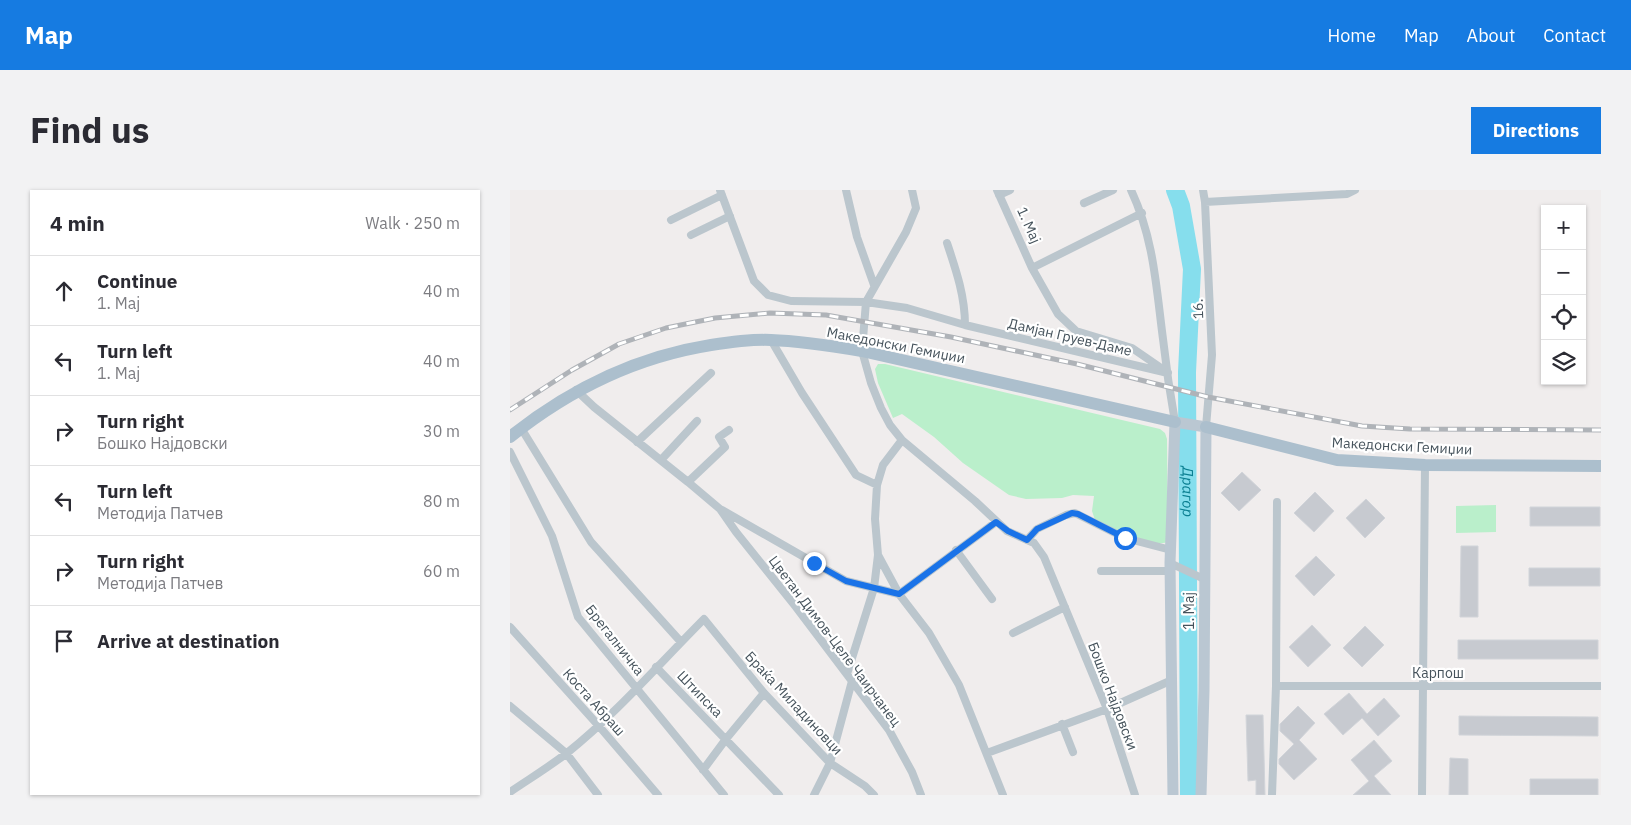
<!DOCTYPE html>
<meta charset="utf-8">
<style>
:root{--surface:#fff;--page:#f2f2f3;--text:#2b2b33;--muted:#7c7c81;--line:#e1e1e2;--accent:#167be1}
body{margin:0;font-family:"IBM Plex Sans",sans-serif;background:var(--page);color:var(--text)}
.controls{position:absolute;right:15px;top:15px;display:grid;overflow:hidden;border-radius:0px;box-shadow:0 1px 4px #0004}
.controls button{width:45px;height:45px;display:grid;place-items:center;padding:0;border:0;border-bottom:1px solid var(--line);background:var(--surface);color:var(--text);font:25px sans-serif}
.stop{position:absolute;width:15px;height:15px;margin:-11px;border:4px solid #1a73e8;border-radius:50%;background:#fff}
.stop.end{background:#1a73e8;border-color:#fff;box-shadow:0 1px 5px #0008}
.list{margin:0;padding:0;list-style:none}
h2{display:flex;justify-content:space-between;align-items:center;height:65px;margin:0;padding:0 20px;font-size:21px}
h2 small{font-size:16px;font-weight:400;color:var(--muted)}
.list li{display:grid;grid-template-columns:32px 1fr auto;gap:15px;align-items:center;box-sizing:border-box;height:70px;padding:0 20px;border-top:1px solid var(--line)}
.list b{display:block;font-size:19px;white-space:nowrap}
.list p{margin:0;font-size:16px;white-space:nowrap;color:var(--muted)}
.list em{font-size:16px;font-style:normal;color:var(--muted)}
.icon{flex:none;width:28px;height:28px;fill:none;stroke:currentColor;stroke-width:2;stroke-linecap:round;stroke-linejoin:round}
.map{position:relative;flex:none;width:1091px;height:605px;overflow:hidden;border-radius:0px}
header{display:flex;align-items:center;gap:30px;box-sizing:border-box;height:70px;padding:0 25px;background:var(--accent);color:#fff}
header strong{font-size:24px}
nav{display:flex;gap:28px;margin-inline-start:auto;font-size:18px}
.intro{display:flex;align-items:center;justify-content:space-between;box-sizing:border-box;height:120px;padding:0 30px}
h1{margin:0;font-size:35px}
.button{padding:12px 22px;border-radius:0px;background:var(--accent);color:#fff;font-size:18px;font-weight:700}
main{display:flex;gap:30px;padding:0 30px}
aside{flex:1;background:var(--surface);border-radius:0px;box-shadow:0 1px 4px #0004}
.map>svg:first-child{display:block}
.green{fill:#baefcb}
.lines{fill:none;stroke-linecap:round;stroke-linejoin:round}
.river{stroke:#86deed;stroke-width:18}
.building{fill:#c7cad0;stroke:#d1d4d9}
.street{stroke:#bbc6cd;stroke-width:8}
.secondary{stroke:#bac7d2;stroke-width:11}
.primary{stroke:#acbfcd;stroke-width:12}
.rail-casing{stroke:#afb3b8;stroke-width:5}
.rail{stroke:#fff;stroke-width:3;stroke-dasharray:9;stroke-linecap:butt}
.route{stroke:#1a73e8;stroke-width:6}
.labels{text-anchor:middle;stroke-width:4.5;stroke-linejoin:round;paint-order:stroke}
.street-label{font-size:14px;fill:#45525b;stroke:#fff}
.water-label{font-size:15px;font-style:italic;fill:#0b7f92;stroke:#fff}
</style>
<header>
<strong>Map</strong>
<nav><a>Home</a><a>Map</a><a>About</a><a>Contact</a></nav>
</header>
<div class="intro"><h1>Find us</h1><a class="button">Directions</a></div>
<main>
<aside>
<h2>4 min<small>Walk · 250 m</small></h2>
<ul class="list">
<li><svg class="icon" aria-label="ahead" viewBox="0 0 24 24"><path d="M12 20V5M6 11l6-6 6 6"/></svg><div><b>Continue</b><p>1. Мај</p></div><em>40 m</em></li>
<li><svg class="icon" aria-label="left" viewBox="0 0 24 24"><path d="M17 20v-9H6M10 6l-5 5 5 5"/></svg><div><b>Turn left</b><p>1. Мај</p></div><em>40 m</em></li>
<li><svg class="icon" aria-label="right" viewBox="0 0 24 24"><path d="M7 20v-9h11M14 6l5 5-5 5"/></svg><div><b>Turn right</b><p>Бошко Најдовски</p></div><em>30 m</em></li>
<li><svg class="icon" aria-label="left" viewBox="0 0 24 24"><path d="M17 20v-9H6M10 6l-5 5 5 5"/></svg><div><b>Turn left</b><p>Методија Патчев</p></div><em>80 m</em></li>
<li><svg class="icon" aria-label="right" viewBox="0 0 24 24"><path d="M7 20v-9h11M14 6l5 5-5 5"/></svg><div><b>Turn right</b><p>Методија Патчев</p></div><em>60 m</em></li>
<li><svg class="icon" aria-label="arrive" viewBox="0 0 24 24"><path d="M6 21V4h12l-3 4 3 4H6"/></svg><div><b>Arrive at destination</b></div></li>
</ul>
</aside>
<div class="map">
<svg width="1091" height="605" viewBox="0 0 1091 605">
<rect width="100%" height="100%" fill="#f0eded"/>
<path class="green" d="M368,174H375L650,239L655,243L657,249L658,350L657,352C638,359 602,338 585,330L582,321L584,306L563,305L552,308L516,309L499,305L453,273L424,247L392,224L383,228L368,193L365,179Z
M986,315V342L946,343V316Z"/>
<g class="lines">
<path class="river" id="s1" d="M665,0L671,16L682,79L677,182L679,605"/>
</g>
<path class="building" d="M732,282L751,300L729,321L711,303Z
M805,302L824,321L804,342L784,323Z
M856,309L875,328L855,348L836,328Z
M1020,317H1090V336H1020Z
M951,356H968V427H950Z
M806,366L825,385L804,406L785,386Z
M1019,378H1090V396H1019Z
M802,435L821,455L798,477L779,457Z
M855,436L874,455L852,477L833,458Z
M948,450H1088V469H948Z
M839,503L857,524L874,508L890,526L868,546L852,528L833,545L814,524Z
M788,516L805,533L789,550L807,569L784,590L769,574V569L784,554L770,541V534Z
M736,525H753L755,605H746V590L738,591Z
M949,526L1088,527V546L949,545Z
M864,550L882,571L864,586L881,605H843L859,591L841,570Z
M940,568L958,569V605H939Z
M1020,589H1088V605H1020Z"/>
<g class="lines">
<path class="street" d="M210,0L244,91L258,105L281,111L356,112L397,118L455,135L658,183
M336,0L347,47L364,95
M402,0L406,18L396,42L356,112L352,161L361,193L371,218L380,235L392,250L373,275L367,295L365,329L368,365L389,404L419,443L449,495L493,605
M487,0L522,78L548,124L566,141L622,158L654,180
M621,0C644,49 646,96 653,149C656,176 660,204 665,232
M693,0L695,12L702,165L696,237
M489,5L500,0
M695,12L837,4L845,0
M574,13L603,0
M161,30L212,5
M181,45L220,26
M437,53C446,80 455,106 455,135
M522,78L632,23
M261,150L292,203L346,285L367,295
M66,200L84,217L178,292L210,319L226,342L286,417L379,540L402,582L411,605
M11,238L81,352L171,452
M392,250L465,311L497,341L524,353L534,367L597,519L625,605
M127,252L201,183
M0,262L42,346L68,427L214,605
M151,270L187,231
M178,292L215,257L209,247L219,240
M212,320L336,391L389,404L486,332
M517,350L527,339L556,325L565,323L615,348L661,360
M446,360L482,409
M660,373L694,389
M591,381H661
M0,437L88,535L148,605
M503,443L555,417
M146,477L269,605
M337,484L364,398L368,365
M766,496H1091
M0,516L56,563L88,605
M552,534L563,562
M477,563L597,519L662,490
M193,580L216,549L254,503
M0,602C19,589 39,577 57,563C107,523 149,474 194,429L254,503L320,573L355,596L364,605
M304,605L320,573L342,491
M762,605L766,496L767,312
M912,605L915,275"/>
<path class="secondary" d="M663,605L660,373L665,232L696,237L694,501L691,605"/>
<path class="primary" d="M696,237L827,270L915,275L1091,276
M0,247C60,199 125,167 201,155C221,152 241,149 261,150C292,151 322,156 352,161L665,232"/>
<g class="rail-casing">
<path id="rail" d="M0,220L62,180L109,154L156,138L205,128L260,123L316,125L441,147L567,174L698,207L852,236L900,239L1091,240"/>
</g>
<use href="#rail" class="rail"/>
</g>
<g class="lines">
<path class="route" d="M304,373L336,391L389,404L486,332L498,341L517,350L527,339L562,323L568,324L615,348"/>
</g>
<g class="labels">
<g class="street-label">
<text transform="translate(519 35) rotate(66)" y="5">1. Мај</text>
<text transform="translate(688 119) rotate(-92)" y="5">16.</text>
<text transform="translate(560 147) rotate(13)" y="5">Дамјан Груев-Даме</text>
<text transform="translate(386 155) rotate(11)" y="5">Македонски Гемиџии</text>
<text transform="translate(892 256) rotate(3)" y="5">Македонски Гемиџии</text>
<text transform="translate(679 421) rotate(-90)" y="5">1. Мај</text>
<text transform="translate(105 450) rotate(52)" y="5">Брегалничка</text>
<text transform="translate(325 451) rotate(53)" y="5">Цветан Димов-Целе Чаирчанец</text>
<text x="928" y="488">Карпош</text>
<text transform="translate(190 504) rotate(46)" y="5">Штипска</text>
<text transform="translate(603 506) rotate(69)" y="5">Бошко Најдовски</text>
<text transform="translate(84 512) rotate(48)" y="5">Коста Абраш</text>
<text transform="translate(284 513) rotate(47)" y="5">Браќа Миладиновци</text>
</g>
<g class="water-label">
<text dy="5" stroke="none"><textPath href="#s1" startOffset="304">Драгор</textPath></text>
</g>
</g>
</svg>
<div class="controls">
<button>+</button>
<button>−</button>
<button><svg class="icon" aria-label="locate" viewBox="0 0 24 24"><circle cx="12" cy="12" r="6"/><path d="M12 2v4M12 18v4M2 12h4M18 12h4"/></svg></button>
<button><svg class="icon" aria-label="layers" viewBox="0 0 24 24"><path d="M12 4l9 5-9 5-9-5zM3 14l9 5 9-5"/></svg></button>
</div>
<div class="stop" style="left:615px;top:348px"></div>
<div class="stop end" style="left:304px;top:373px"></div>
</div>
</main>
